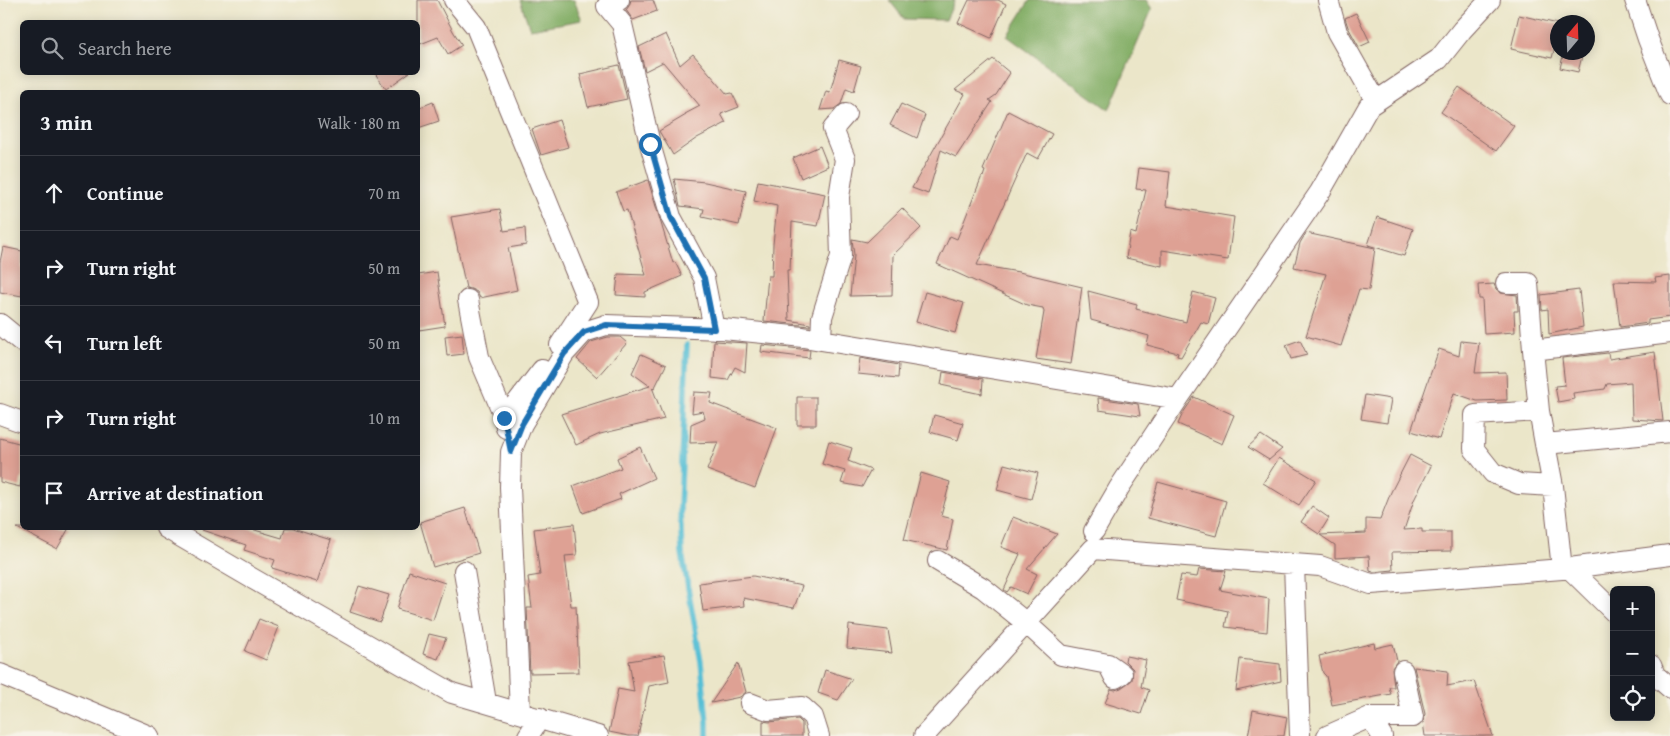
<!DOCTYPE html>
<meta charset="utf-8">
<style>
:root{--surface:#171b24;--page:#242831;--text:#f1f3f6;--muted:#9ea1a6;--line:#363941}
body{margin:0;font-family:"Gentium Book Plus",serif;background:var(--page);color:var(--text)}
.controls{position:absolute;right:15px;bottom:15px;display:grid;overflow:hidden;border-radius:8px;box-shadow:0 2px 12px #0003}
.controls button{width:45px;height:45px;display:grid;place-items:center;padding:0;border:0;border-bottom:1px solid var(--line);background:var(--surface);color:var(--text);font:25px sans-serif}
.compass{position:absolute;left:1550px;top:15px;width:45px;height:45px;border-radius:50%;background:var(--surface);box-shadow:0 2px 12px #0003;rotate:19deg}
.stop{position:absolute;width:15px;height:15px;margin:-11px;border:4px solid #1f6fb2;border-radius:50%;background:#fff}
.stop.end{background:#1f6fb2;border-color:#fff;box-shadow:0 1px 5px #0008}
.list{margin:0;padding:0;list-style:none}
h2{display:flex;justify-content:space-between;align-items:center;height:65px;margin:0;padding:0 20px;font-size:21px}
h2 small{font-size:16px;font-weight:400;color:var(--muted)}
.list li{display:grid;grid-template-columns:32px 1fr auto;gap:15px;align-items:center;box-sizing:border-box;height:75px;padding:0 20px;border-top:1px solid var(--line)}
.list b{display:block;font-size:19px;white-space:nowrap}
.list em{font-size:16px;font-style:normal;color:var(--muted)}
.icon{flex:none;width:28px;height:28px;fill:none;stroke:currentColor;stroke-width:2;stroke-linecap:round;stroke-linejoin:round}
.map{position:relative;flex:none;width:1670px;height:736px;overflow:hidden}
.search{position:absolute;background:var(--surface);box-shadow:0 2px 12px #0003;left:20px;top:20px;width:400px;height:55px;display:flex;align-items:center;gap:12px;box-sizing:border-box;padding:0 18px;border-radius:8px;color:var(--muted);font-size:19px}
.panel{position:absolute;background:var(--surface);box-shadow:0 2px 12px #0003;left:20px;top:90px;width:400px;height:440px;border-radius:8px}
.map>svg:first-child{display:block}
.forest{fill:#83ae66;stroke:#666648}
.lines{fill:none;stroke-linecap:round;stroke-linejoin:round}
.stream{stroke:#57bfd5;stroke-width:5.5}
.building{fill:#dea194}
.minor-casing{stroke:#826562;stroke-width:22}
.minor{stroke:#fff;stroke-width:20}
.route{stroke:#1f6fb2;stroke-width:6}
</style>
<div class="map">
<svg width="1670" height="736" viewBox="0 0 1670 736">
<rect width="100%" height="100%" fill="#f7f3e8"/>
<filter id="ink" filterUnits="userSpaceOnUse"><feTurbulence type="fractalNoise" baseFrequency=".02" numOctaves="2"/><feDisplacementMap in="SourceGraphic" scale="10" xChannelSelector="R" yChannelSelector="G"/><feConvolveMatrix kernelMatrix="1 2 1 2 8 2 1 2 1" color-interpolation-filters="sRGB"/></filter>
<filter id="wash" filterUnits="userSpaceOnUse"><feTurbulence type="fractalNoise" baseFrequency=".0096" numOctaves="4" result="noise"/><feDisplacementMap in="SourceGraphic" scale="20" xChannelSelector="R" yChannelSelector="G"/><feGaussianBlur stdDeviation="1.12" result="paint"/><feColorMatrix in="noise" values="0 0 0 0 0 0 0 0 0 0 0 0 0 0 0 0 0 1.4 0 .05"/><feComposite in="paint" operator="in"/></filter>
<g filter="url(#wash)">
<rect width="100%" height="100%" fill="#ebe6c9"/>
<path class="forest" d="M520,0H574L582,20L530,29Z
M889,0H955L946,20L904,19Z
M1030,0H1146L1152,9L1109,110L1007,36Z"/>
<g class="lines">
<path class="stream" d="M687,345L680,508L682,553L701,662L707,722V736"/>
</g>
<g id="blocks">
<path class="building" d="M418,0H437L453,31L462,45L448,54L438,37L418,45Z
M631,0H653L657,11L633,20L626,10L629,6Z
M969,0H998L1006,4L991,38L958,23Z
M1356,13L1370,42L1359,47L1348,27L1345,18Z
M1519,15L1558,24V35L1552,58L1511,49Z
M666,34L680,65L693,54L727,94L732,93L739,107L721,114L726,123L697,138L673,155L659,131L686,115L685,114L700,106L663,62L645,71L639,47Z
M1564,52H1583L1578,72L1560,68Z
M993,59L1010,73L996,95L989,100L992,102L956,157L941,150L928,194L912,188L965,94L955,90Z
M839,60L861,66L854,91L846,88L841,104L834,109L820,110L826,91L830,92Z
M619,65L627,99L588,107L580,74Z
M374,72H410L386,89Z
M1459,87L1514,126L1496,151L1441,112Z
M433,102L439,121L418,128V108Z
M901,104L925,115L917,138L890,125Z
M1008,111L1052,134L1038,159L1027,153L977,265L1019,272L1082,287L1071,364L1036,359L1044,312L1043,308L1027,305L937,264L950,236L957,239L982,176L983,177L985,171L983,170Z
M559,120L568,147L541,155L532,129Z
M820,146L828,166L801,178L793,158Z
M1139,168L1170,172L1166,206L1234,217L1228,260L1162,250V266L1126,258L1130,232L1136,234L1146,190L1136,189Z
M674,179L705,182L746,191L739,225L702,217L704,209L680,206Z
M648,180L673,263L675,262L682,276L645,292V297L616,295L618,274L646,275L627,210L623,211L616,192Z
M758,181L825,194L818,226L792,222L790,270H787L789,320L810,324V326L764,321L768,276H772L773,244L777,206L754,201Z
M902,208L921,228L893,255L892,295L850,296L854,255L852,239L867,242Z
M500,209L504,231L525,228L526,245L508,248L517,290L480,298L477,292L471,289L466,288L451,217Z
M1377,217L1413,229L1404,256L1368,245Z
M1306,233L1375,248L1369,290L1359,289L1341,346L1306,336L1326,274L1294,267L1300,243Z
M3,247L22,251V296L0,292V262Z
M437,272L445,326L419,330L418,275Z
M1670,276V317L1648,320V323L1620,327L1614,281L1656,282L1655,278Z
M1494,284L1496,289L1501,293L1517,295L1518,311H1514L1515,332L1484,334L1482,299H1479L1478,285Z
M1579,290L1583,327L1549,334L1548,309L1542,310L1541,295Z
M1088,291L1137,304L1136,309L1186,322L1193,292L1215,298L1208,324L1201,322L1181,357L1177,356L1178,353L1147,345L1149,336L1091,320Z
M925,292L964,303L955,333L916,322Z
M462,334L464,354L447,356L445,336Z
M608,337H620L627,343L597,377L577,359L591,342Z
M1300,340L1307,355L1291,359L1286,345Z
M714,341L747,343L745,372L735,367L728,380L712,378Z
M1461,341L1479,343L1475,373L1506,372L1507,400L1477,401L1454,393L1439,439L1411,431L1439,349L1459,356Z
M762,345L810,350L809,358L761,352Z
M1655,352L1663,421L1632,419L1631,382L1607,384L1605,389L1573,393L1574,399L1558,402L1555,386L1565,385L1562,358L1608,353L1609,359Z
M641,354L666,365L654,389L652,387L664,419L600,434L576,445L561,414L650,386L632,373Z
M860,358L899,365L898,378L858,374Z
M943,372L983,379L982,394L941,385Z
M694,392L712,393L710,403L777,428L755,488L707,470L718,442L690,443L691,424L705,418L703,411L692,413Z
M1365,395L1391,399L1387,423L1361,419Z
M797,397H816V425H797Z
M1194,397L1234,415L1222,444L1178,424L1183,413Z
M1098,398L1138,404L1140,416L1099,410Z
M934,415L963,423L958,440L930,432Z
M1261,435L1282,449L1269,460L1248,447Z
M0,438L22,444V475L20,487L0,482Z
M829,441L852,448L848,461L871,470L862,487L841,483L845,471L822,464Z
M640,447L654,478L619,494L621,499L583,513L573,486L621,468L617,458Z
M1410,455L1431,466L1414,500L1404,530L1422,529V532H1451V551L1392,552L1393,570L1373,572L1370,571L1369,556L1335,558V545L1320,535L1366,533V519L1380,520L1391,492Z
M1279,458L1316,480L1299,505L1263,483Z
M1004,464L1038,473L1031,499L997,490Z
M921,473L950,482L941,516L953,519L947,550L904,540Z
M1158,482L1226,501L1216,536L1148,518Z
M1312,506L1329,518L1319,534L1301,522Z
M465,508L479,553L433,567L420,522Z
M1013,517L1057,534L1027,569L1037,574L1027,594L1011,587L1007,592L1004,590L1020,554L1001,547Z
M574,524L577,555L565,556L571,606H576L579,672L530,673L527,608H532L528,577L540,575L534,529Z
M17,528H69L57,549Z
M202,528H248L282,538L285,528H293L331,540L317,582L272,568L275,560L244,550L246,545L202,530Z
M1199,569L1226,571L1220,590L1269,599L1267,632L1225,627L1228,611L1176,600L1181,575L1197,577Z
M409,571L445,583L433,620L397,609Z
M753,576L802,586L794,608L743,598L744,606L703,611L699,583Z
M359,586L389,595L380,622L350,612Z
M259,619L279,627L266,660L245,651Z
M849,625L888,630L892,653L847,648Z
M429,634L446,638L438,659L423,654Z
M1374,643L1375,648L1393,644L1397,661L1392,668L1394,687H1389L1391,694L1332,705L1326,676L1323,673L1319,656Z
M664,655L669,682L649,686L638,736H629L609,732L618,689L634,692L629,661Z
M1126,656L1146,660L1141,687L1149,690L1141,714L1105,703L1111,689L1115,690L1121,688L1132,680L1133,669L1125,661Z
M1240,659L1280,664L1281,681L1236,691Z
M738,663L746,692L740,697L711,703Z
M1414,667L1448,671L1447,686L1474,681L1493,736H1425L1423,722L1425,714Z
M825,670L852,679L838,700L818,693Z
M1253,710L1287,717L1284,736H1248Z
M798,719L802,723V736H763V721L769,722Z"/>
</g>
</g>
<g filter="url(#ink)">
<use href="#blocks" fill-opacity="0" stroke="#826562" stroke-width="1"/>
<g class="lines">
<g class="minor-casing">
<path id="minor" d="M454,0L476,27L588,302L560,345
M619,0L607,6L622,24L650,144L671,217L704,278L714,329
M1328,0L1337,32L1376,101
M1635,0L1648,39L1670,95
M1506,283H1528L1533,350
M468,300L479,357L505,418L506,428
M0,324L22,342
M821,340L822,317L841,256L839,197L845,159L833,129L846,114
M1539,411L1533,350L1670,333
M0,414L22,422
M505,418L542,370
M1545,444L1539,411L1475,415L1474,449L1493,473L1519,484L1553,486
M166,528L255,580L452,693L598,736
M1094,531L1119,488L1178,399L1320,192L1369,106L1439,59L1462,30L1490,0
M938,561L983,588L1025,622L1061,655L1108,664L1122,674L1115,678L1108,664
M1294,564L1300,736
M1569,568L1614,612
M1562,569L1553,486L1545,444L1670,432
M464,571L486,702
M1651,665L1655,675L1670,688
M0,674L149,736
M750,703L768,710L802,707L813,717L819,736
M520,712L510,487L511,452L522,424L564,354L584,332L606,325L723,329L803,337L1178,399
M1370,717L1382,736
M528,736L540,718
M924,736L1093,549L1320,566L1371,584L1562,569L1670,555
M1327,736L1370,717H1413L1403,671"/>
</g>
<use href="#minor" class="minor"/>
</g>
</g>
<g class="lines" filter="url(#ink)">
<path class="route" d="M504,418L511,452L522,424L564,354L584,332L606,325L714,329L704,278L671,217L650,144"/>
</g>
</svg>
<div class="controls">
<button>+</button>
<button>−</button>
<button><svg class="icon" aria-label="locate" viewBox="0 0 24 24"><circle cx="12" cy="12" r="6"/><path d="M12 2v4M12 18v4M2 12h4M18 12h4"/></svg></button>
</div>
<svg class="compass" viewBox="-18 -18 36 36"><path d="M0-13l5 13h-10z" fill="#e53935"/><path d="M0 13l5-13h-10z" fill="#9ea1a6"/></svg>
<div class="stop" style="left:650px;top:144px"></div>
<div class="stop end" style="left:504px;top:418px"></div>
<div class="search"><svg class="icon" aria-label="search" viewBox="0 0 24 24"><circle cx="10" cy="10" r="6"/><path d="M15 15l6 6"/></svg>Search here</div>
<section class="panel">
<h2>3 min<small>Walk · 180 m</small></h2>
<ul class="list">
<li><svg class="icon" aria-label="ahead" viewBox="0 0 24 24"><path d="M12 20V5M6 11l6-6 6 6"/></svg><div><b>Continue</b></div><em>70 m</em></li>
<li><svg class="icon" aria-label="right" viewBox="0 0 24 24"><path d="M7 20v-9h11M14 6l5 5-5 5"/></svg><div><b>Turn right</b></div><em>50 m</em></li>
<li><svg class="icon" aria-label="left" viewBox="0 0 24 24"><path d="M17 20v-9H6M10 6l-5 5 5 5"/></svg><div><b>Turn left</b></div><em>50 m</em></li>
<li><svg class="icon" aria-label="right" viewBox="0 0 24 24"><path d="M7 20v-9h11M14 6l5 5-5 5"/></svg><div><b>Turn right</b></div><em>10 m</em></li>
<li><svg class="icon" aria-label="arrive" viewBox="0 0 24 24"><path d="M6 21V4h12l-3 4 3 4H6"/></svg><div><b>Arrive at destination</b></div></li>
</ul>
</section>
</div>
